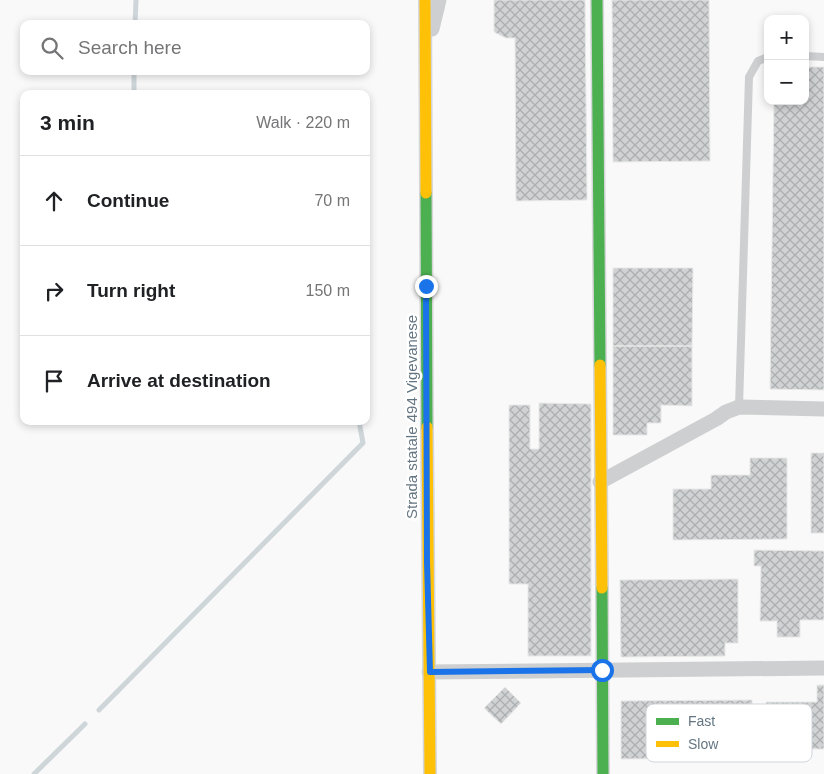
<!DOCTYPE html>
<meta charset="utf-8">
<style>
:root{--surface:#fff;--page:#f6f6f6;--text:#202124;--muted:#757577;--line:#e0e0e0}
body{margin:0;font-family:Arial,sans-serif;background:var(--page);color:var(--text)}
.controls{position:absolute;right:15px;top:15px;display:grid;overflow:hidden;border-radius:10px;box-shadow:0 2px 8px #0003}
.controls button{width:45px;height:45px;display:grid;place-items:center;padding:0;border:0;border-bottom:1px solid var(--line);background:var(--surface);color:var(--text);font:25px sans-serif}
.stop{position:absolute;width:15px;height:15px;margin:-11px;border:4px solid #1a73e8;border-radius:50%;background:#fff}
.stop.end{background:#1a73e8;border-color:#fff;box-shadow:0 1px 5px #0008}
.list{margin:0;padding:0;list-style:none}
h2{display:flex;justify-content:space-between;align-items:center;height:65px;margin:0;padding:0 20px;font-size:21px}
h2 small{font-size:16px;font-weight:400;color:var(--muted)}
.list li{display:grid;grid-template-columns:32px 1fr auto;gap:15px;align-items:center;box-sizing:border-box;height:90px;padding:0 20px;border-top:1px solid var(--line)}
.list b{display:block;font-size:19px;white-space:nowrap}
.list em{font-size:16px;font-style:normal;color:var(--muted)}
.icon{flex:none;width:28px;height:28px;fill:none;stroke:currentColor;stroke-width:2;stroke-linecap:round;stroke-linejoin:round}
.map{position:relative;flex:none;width:824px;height:774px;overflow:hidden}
.search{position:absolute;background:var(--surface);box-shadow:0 2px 8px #0003;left:20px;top:20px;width:350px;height:55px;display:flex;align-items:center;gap:12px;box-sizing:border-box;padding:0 18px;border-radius:10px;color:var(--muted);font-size:19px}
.panel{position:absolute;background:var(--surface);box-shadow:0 2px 8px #0003;left:20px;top:90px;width:350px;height:335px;border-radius:10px}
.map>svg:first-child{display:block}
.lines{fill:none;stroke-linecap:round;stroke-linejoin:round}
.stream{stroke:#ced6d9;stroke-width:5}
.building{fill:url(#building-cross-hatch);stroke:#e8e8e8}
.fast-casing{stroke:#d5d6d7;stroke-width:14}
.slow-casing{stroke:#d5d6d7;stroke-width:14}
.lane{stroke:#cecfd0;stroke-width:8}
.street{stroke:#cecfd0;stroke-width:15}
.fast{stroke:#4caf50;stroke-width:11}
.slow{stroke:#ffc107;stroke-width:11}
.route{stroke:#1a73e8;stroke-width:6}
.labels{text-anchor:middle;stroke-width:5;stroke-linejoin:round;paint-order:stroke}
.street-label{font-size:15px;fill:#657683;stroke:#fff}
.key{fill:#fff;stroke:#d1d6da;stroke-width:1}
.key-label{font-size:14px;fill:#657683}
</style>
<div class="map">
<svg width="824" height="774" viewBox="0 0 824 774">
<defs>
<pattern id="building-cross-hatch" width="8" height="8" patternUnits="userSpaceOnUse" patternTransform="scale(1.25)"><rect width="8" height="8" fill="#d0d2d3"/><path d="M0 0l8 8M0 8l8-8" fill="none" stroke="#acafb1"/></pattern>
</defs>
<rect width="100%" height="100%" fill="#f9f9f9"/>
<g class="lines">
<path class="stream" d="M135,24L136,0
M134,94V71
M99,710L363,443L359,421
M34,774L85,724"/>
</g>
<path class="building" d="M494,0H585L587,200L516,201L515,38H506L494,32Z
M612,0H709L710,161L613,162Z
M805,67H824V390L770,389L774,101H805Z
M613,268H693L692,346H613Z
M613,346H692V406L661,405V423H647V435H613Z
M539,403L591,404V656H528V584H509V405H530V449H539Z
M811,453H824V533H811Z
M750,458H787V539L673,540V489H711V475H750Z
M754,550L824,551V620H800V637H777V621H760L761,566H754Z
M738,579V643H725V656L621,657L620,580Z
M817,685H824V749H767L766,702H817Z
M505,687L521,703L501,724L484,708Z
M752,700V758L621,759V701Z"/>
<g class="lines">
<g class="fast-casing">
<path id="fast" d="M597,0L600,365
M426,193L427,427
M602,588L603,774"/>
</g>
<g class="slow-casing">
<path id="slow" d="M425,0L426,193
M600,365L602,588
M427,427L430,774"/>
</g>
<path class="lane" d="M805,56L824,57
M739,407L749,77L758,61L768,57"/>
<path class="street" d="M432,29L439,0
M600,482L716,419L726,412L739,407L824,409
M429,672L824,668"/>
<use href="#fast" class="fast"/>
<use href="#slow" class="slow"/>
</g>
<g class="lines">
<path class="route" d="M426,286L427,562L430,672L602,670"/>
</g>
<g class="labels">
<g class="street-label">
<text transform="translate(412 417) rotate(-90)" y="5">Strada statale 494 Vigevanese</text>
</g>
</g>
<rect x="646" y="704" width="166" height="58" rx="8" class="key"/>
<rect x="656" y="718" width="23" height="7" fill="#4caf50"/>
<rect x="656" y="741" width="23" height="6" fill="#ffc107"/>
<g class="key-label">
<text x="688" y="726">Fast</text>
<text x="688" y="749">Slow</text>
</g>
</svg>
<div class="controls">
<button>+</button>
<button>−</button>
</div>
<div class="stop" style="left:602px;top:670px"></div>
<div class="stop end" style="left:426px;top:286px"></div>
<div class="search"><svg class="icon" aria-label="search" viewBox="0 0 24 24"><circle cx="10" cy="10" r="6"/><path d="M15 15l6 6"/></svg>Search here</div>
<section class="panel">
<h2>3 min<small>Walk · 220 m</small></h2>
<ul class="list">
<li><svg class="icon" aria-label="ahead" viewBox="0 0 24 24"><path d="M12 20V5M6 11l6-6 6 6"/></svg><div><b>Continue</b></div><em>70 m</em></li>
<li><svg class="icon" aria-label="right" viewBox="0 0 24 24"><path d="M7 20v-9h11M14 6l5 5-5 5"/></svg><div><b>Turn right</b></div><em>150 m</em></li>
<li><svg class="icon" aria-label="arrive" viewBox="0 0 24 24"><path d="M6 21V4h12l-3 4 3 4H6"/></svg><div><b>Arrive at destination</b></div></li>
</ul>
</section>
</div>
